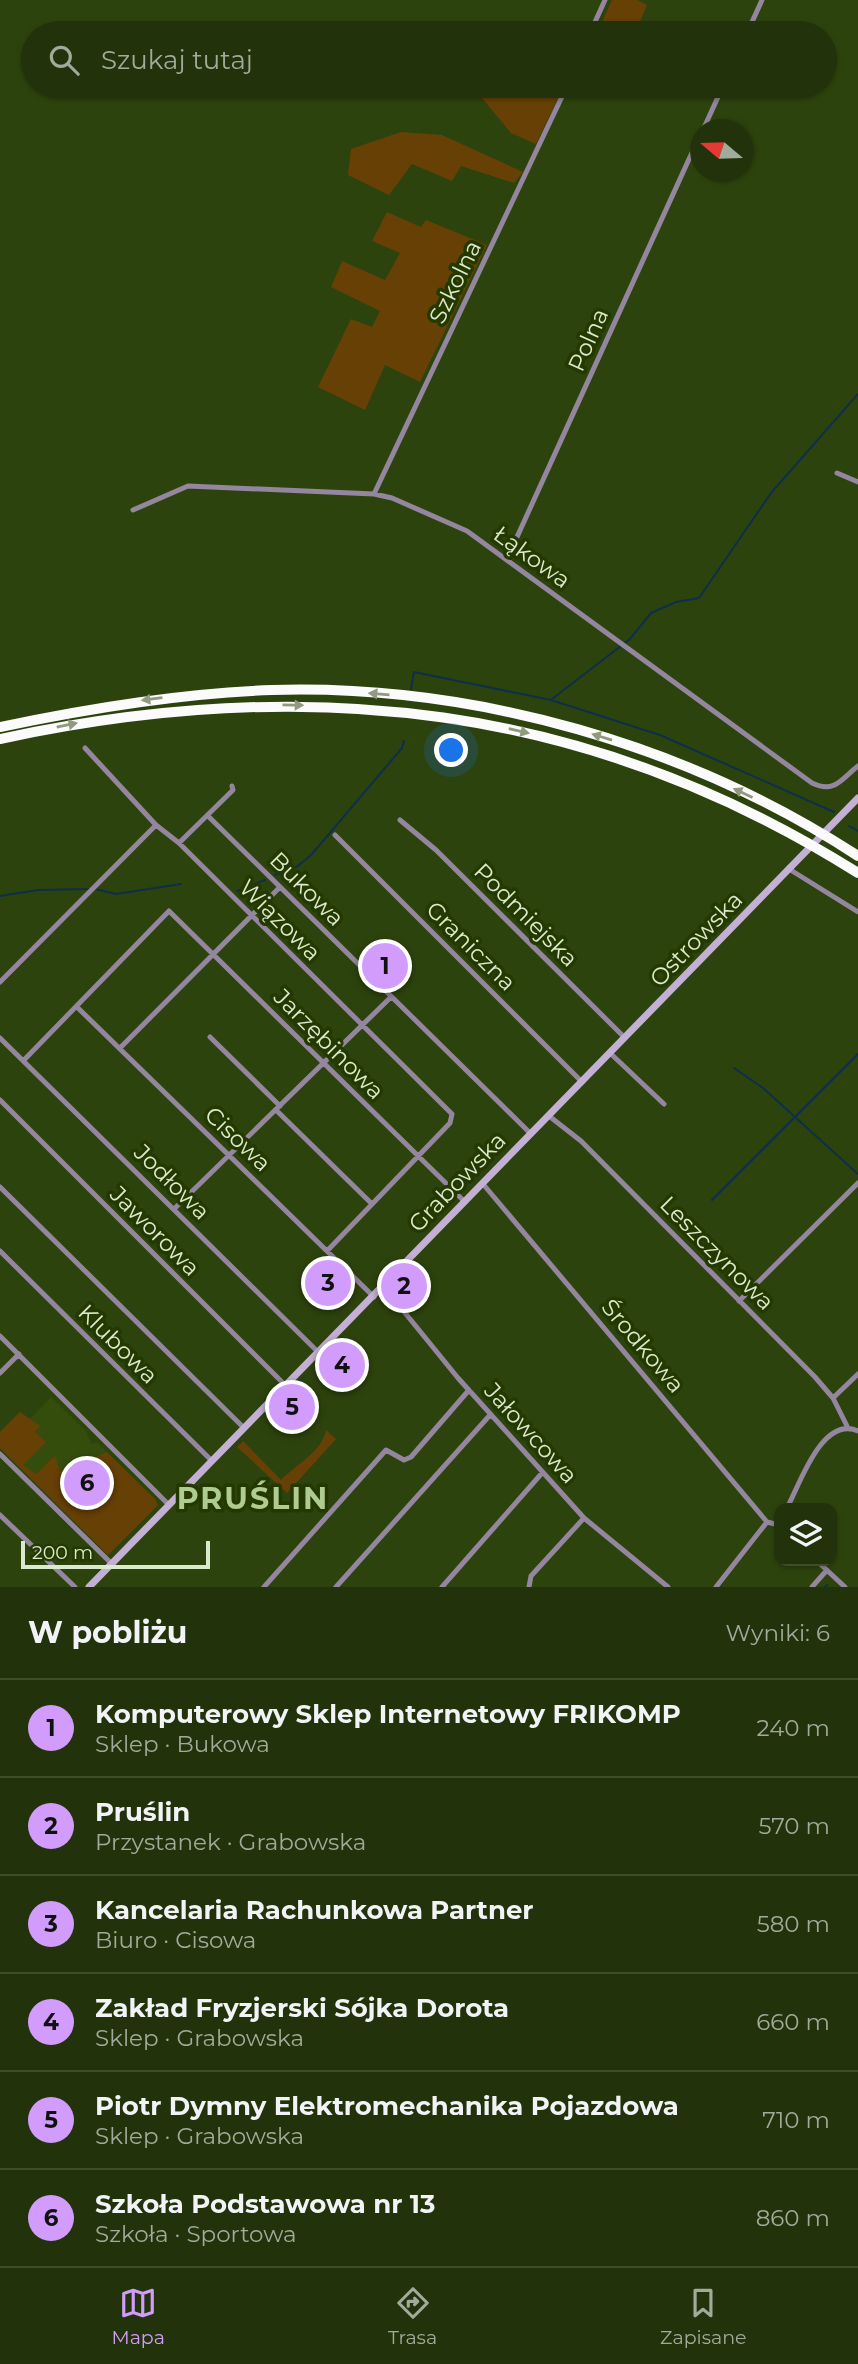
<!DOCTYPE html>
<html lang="pl">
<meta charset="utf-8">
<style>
:root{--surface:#22320a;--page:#2e3e18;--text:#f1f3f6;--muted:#a2aa9c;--line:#3f4d2b;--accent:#d29cfd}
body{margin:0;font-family:Montserrat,sans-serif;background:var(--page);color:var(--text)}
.controls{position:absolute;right:21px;bottom:21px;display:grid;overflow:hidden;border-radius:14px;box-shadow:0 2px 5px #0004}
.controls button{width:63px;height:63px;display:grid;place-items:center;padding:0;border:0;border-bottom:2px solid var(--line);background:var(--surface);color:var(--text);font:35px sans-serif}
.compass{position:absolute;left:690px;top:119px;width:63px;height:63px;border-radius:50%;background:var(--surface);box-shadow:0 2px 5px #0004;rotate:289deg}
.scale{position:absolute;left:21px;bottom:18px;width:189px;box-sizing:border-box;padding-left:7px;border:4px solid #dbe9cc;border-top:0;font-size:19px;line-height:24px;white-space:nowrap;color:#dbe9cc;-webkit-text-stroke:5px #243900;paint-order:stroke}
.you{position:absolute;left:452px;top:751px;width:24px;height:24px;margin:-18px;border:5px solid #fff;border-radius:50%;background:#1a73e8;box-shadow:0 0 0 10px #1a73e833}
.badge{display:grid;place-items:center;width:46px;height:46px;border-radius:50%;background:var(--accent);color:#111;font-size:23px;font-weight:700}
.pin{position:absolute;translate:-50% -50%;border:4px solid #fff;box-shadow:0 2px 7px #0006}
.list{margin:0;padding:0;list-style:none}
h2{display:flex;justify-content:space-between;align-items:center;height:91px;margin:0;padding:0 28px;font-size:30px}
h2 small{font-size:23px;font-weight:400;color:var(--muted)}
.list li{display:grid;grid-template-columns:46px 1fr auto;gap:21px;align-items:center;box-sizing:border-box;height:98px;padding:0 28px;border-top:2px solid var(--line)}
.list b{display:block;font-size:26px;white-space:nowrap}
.list p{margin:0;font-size:23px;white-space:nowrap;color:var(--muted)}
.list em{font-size:23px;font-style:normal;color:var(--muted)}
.icon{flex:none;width:38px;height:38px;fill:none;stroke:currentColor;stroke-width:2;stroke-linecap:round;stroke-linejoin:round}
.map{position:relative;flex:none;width:858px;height:1587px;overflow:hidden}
.search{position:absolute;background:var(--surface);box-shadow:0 2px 5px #0004;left:21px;right:21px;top:21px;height:77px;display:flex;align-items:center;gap:18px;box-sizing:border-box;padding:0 24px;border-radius:38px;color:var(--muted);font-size:26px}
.sheet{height:679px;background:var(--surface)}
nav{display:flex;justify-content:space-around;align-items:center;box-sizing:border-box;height:98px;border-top:2px solid var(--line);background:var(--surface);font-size:19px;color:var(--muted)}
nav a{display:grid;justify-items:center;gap:4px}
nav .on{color:var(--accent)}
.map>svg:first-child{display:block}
.built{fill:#344d0d}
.green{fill:#674005}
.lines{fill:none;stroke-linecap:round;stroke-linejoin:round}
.stream{stroke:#0f2e4a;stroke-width:2}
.street{stroke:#93869e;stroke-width:5}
.secondary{stroke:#c4b0d5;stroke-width:7}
.highway{stroke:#fbfbfb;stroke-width:10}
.oneway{fill:#909a7e}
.labels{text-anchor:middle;stroke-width:7;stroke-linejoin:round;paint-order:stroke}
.street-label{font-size:23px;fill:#dbe9cc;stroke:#243900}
.district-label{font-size:30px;font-weight:bold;letter-spacing:2px;fill:#afcb92;stroke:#243900}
</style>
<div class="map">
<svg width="858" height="1587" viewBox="0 0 858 1587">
<rect width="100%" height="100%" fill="#2d430d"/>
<path class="built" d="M51,1397L86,1431L91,1444L97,1442L158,1505L108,1555L0,1448V1432L20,1412L29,1420Z"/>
<path class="green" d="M612,0H637L647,5L635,33H597Z
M484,86H535L559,96L536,144L511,133L482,98Z
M401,132L442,135L523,172L514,183L461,166L452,181L412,164L389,195L348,175L351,149Z
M387,212L421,227L426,220L487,245L420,382L385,365L365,410L318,387L351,319L372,327L380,311L331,287L342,261L385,280L400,253L372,241Z
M20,1412L40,1426L35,1432L46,1442L23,1465L36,1474L55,1456L60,1471L74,1464L77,1470L83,1467L82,1463L107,1452L155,1499L158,1505L108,1555L0,1448V1432Z
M326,1430L336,1439L287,1493L237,1447L243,1441L281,1480C294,1466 323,1451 326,1430Z"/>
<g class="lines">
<path class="stream" d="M411,689L414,672L551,700L660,735L834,812
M552,699L630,639L651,613L676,602L699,598L771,493L858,394
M849,826L858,831
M275,875L298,866L312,854L402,748L404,741
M95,889L116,894L181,884
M237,891L265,880
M0,896L38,890L89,889
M734,1068L763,1088L858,1174
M712,1200L858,1054
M825,1587L827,1585"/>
<path class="street" d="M590,33L605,0
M747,33L762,0
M703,130L723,86
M837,473L858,482
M374,494L567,86
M133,510L188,486L374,494L392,498L467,531L812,783C835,794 841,779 858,766
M507,559L700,135
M85,748L156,825L179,843L452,1114L450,1123L327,1251
M208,816L531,1134
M400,820L436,850L625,1038
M335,835L582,1082
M179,843L233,790L232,786
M789,869L858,912
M0,982L156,825
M77,1007L374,1297
M210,1037L280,1106
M0,1038L318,1352
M120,1048L280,887
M610,1053L664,1104
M24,1060L169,911L465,1202
M0,1100L286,1386
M276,1110L372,1204
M549,1116L581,1141L815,1377L833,1398L847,1426
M483,1184L767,1522L779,1525
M0,1187L244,1428
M175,1208L391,997
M0,1251L212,1461
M384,1287L458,1378L584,1518L668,1587
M739,1301L858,1183
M0,1336L169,1505
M0,1373L19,1354
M833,1398L858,1374
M0,1454L112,1564
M787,1508C800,1484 822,1415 858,1431
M0,1515L75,1587
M817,1561L845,1587
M264,1587L386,1450L404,1460L411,1457L469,1390
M336,1587L490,1415
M442,1587L542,1473
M529,1587L531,1576L584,1518
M716,1587L767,1522
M812,1587L827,1570"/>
<path class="secondary" d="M89,1587L858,798"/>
<path class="highway" d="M0,727C90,708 180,693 272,690C475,684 688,745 858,856
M0,739C307,673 589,703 858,873"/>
</g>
<defs><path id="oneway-solid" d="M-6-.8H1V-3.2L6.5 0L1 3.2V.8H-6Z" transform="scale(1.75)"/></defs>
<g class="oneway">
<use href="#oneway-solid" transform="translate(379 694) rotate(-175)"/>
<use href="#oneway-solid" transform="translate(152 699) rotate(173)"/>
<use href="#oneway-solid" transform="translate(293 705) rotate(1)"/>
<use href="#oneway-solid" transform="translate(67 725) rotate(-11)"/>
<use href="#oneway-solid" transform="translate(519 731) rotate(13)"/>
<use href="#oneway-solid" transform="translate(602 737) rotate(-163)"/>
<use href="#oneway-solid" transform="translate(743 793) rotate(-155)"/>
</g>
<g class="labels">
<g class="street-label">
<text transform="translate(455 282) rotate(-64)" y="8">Szkolna</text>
<text transform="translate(588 340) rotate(-66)" y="8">Polna</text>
<text transform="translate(532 557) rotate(36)" y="8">Łąkowa</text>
<text transform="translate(307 889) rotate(45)" y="8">Bukowa</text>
<text transform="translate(526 915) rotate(45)" y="8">Podmiejska</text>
<text transform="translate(280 920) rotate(45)" y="8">Wiązowa</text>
<text transform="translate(696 939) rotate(-46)" y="8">Ostrowska</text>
<text transform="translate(471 946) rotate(45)" y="8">Graniczna</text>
<text transform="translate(329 1044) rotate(45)" y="8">Jarzębinowa</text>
<text transform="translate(238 1139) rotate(44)" y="8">Cisowa</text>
<text transform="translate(172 1182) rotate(45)" y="8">Jodłowa</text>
<text transform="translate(457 1182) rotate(-46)" y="8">Grabowska</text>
<text transform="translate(155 1231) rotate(45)" y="8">Jaworowa</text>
<text transform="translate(717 1253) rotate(45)" y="8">Leszczynowa</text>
<text transform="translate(118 1344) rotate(45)" y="8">Klubowa</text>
<text transform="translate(643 1346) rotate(50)" y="8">Środkowa</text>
<text transform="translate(531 1433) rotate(48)" y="8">Jałowcowa</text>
</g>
<g class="district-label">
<text x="253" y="1509">PRUŚLIN</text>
</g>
</g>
</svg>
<div class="controls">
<button><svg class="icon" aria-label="layers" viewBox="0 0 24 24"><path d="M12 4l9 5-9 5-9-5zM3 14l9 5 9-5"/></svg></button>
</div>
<svg class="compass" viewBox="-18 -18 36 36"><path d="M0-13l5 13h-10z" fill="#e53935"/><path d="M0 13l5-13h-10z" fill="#a2aa9c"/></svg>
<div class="scale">200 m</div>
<div class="you"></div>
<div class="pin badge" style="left:385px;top:966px">1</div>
<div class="pin badge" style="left:404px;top:1286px">2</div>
<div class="pin badge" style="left:328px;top:1283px">3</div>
<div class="pin badge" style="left:342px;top:1365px">4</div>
<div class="pin badge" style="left:292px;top:1407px">5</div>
<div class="pin badge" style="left:87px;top:1483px">6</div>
<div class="search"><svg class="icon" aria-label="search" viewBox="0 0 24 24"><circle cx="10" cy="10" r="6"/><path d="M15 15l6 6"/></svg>Szukaj tutaj</div>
</div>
<section class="sheet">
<h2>W pobliżu<small>Wyniki: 6</small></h2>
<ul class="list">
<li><span class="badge">1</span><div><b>Komputerowy Sklep Internetowy FRIKOMP</b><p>Sklep · Bukowa</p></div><em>240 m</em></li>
<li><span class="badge">2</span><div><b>Pruślin</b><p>Przystanek · Grabowska</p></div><em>570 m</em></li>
<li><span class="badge">3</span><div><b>Kancelaria Rachunkowa Partner</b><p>Biuro · Cisowa</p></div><em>580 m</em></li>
<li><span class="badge">4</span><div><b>Zakład Fryzjerski Sójka Dorota</b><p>Sklep · Grabowska</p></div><em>660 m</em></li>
<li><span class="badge">5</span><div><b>Piotr Dymny Elektromechanika Pojazdowa</b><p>Sklep · Grabowska</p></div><em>710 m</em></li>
<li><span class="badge">6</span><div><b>Szkoła Podstawowa nr 13</b><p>Szkoła · Sportowa</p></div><em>860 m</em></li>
</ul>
</section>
<nav>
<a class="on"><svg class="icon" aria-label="map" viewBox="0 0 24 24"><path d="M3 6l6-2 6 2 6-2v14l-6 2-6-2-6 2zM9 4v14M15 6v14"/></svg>Mapa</a>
<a><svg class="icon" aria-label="directions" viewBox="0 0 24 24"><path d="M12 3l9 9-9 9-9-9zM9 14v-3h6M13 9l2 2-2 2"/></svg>Trasa</a>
<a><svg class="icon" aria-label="saved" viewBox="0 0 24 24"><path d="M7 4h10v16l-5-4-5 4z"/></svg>Zapisane</a>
</nav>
